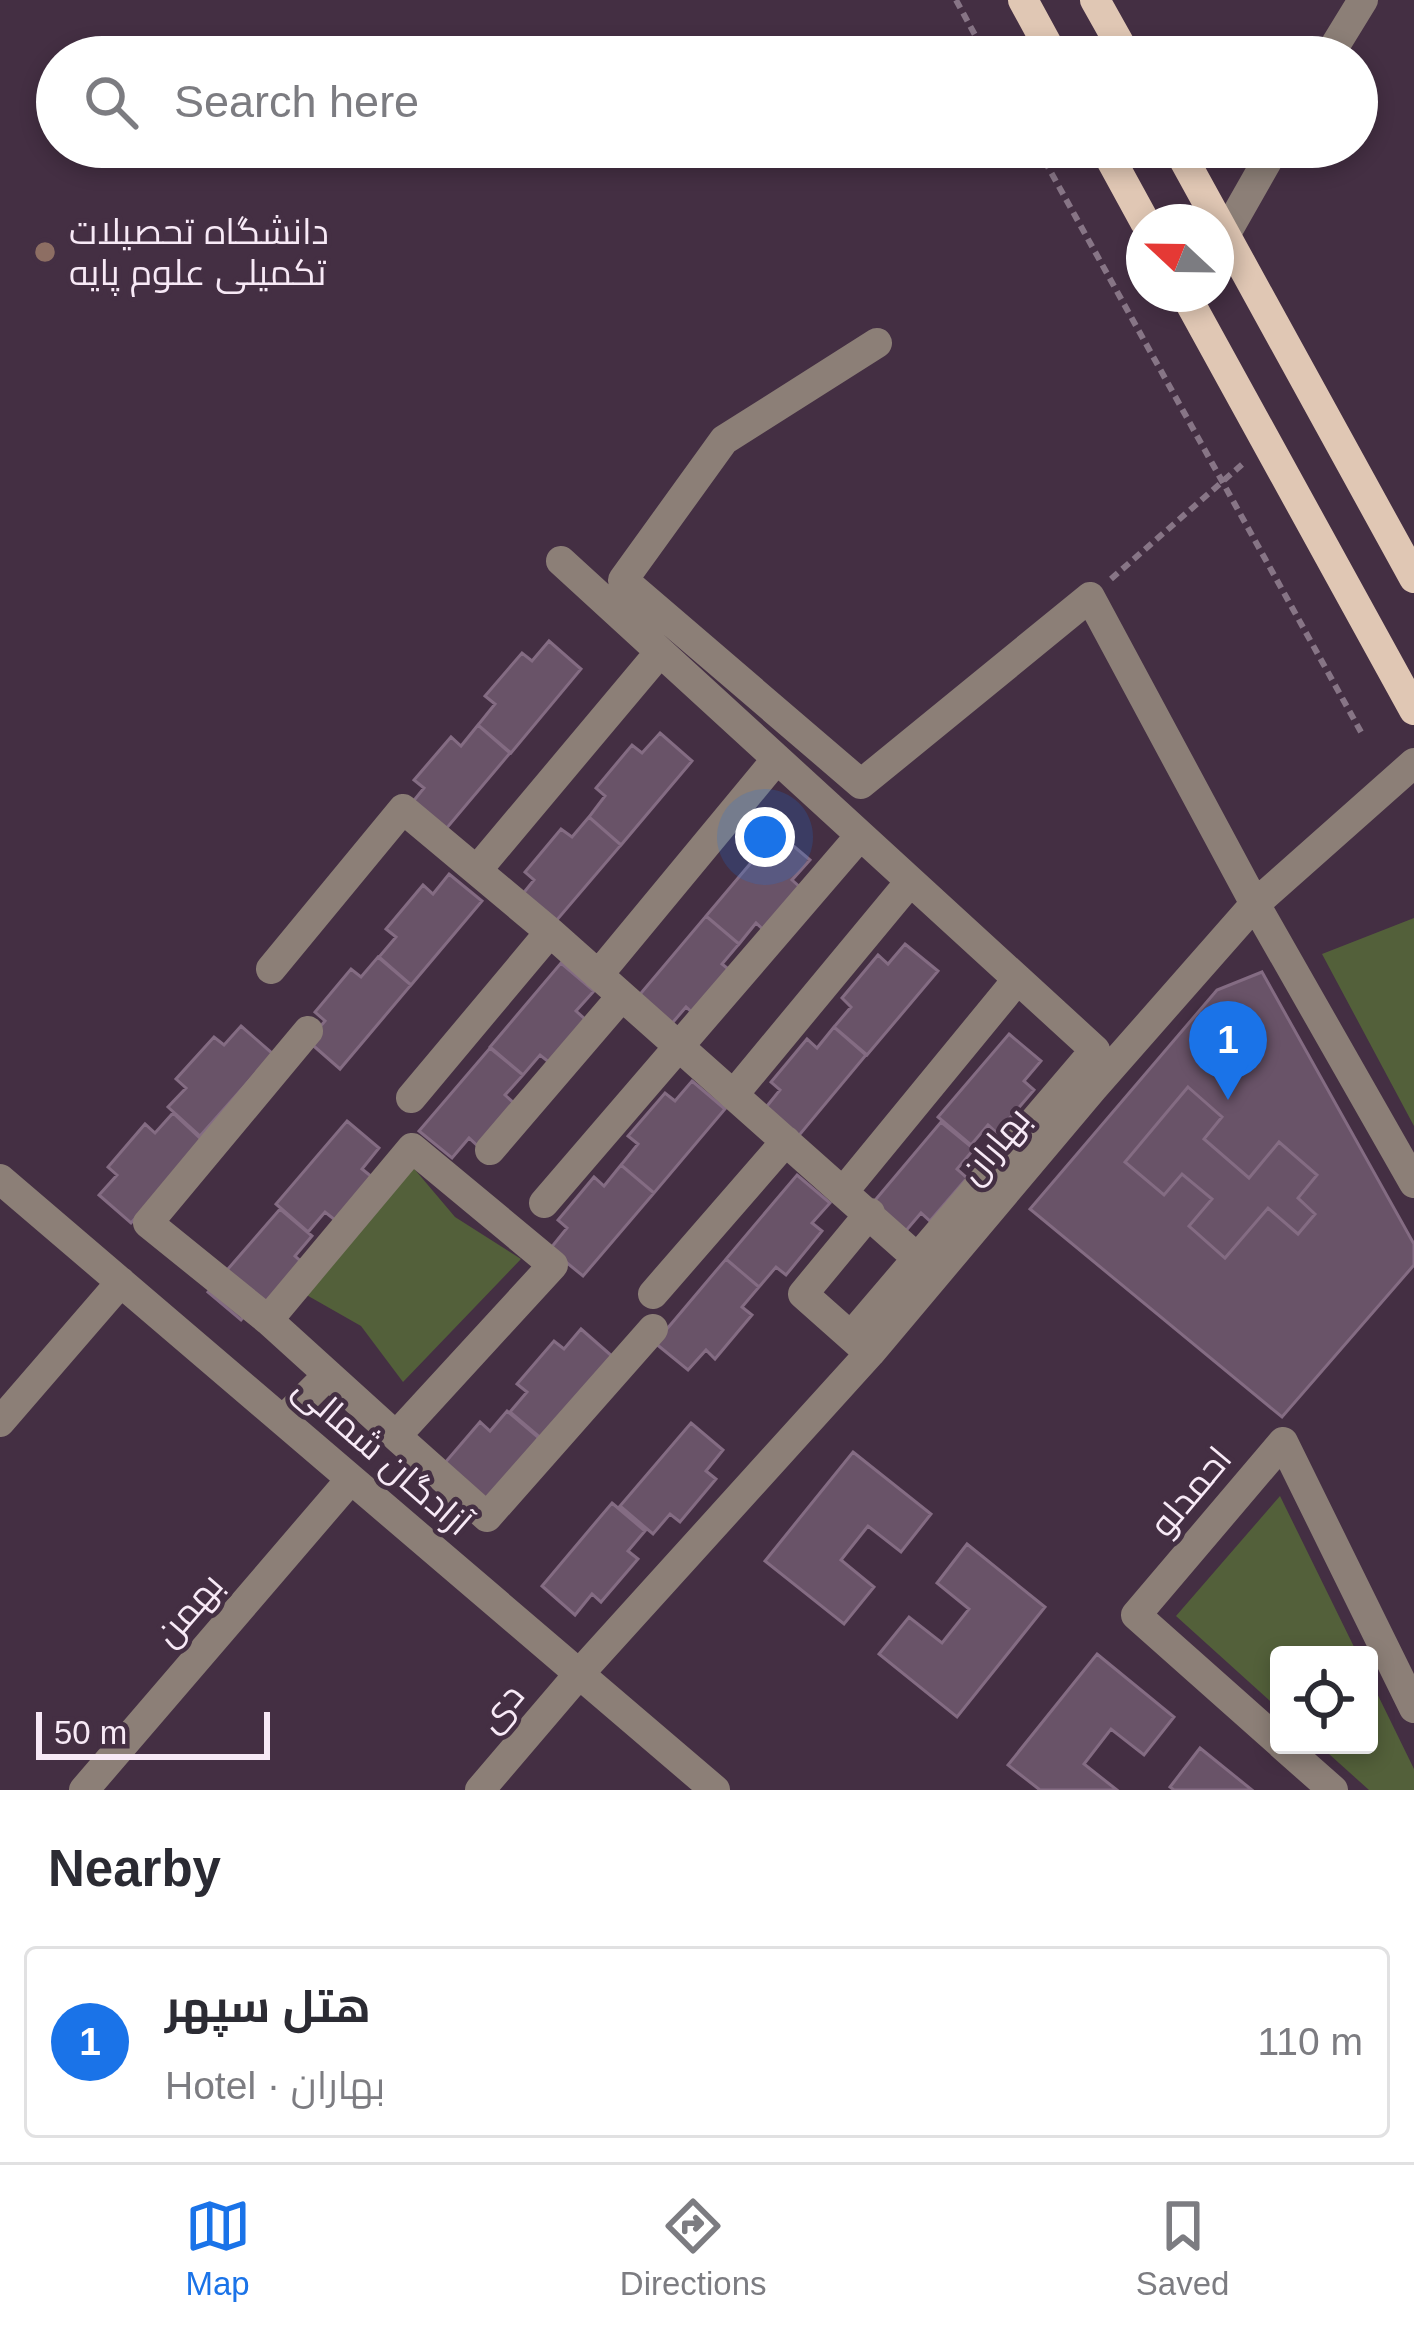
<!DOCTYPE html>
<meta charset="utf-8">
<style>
:root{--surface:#fff;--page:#f7f7f7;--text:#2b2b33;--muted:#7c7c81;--line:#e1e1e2;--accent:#1a73e8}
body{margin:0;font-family:Arial,Cairo,sans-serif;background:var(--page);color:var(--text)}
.controls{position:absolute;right:36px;bottom:36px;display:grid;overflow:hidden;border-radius:12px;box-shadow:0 6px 18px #0003}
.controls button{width:108px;height:108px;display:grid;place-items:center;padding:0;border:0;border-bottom:3px solid var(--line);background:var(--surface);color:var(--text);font:60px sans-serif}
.compass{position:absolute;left:1126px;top:204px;width:108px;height:108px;border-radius:50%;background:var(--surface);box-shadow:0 6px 18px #0003;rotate:292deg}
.scale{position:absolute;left:36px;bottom:30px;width:234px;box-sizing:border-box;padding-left:12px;border:6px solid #f7e9f6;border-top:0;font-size:33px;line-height:42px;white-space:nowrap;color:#f7e9f6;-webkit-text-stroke:9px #442f43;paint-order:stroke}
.you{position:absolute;left:765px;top:837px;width:42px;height:42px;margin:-30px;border:9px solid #fff;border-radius:50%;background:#1a73e8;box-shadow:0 0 0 18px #1a73e833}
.badge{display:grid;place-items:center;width:78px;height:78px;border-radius:50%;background:var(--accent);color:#fff;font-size:39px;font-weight:700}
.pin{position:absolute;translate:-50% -99px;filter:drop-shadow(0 3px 6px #0008)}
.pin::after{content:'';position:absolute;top:63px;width:42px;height:36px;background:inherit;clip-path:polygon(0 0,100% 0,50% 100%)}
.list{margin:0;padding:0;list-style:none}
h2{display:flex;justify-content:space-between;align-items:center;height:156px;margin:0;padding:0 48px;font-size:51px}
h2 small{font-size:39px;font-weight:400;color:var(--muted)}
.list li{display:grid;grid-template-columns:78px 1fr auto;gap:36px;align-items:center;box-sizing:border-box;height:192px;margin:0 24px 24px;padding:0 24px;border:3px solid var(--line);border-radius:12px}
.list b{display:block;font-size:45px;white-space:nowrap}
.list p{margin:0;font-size:39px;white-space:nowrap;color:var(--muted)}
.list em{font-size:39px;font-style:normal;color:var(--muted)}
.icon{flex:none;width:66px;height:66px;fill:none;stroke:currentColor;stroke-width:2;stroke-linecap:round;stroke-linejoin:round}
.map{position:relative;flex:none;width:1414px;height:1790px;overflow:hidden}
.search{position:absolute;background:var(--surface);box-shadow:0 6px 18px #0003;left:36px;right:36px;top:36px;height:132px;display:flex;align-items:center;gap:30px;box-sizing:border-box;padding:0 42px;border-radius:66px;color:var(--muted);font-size:45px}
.sheet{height:372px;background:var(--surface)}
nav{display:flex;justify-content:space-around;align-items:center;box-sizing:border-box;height:168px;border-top:3px solid var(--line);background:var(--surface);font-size:33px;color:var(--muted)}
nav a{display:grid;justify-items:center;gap:6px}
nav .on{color:var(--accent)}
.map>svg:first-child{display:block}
.green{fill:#53603a}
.building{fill:#695368;stroke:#846c83;stroke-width:3}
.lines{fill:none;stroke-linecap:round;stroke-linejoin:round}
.path{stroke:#877586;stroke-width:6;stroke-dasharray:9 6;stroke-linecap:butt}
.minor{stroke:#8c7f77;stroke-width:30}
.major{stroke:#e0c7b4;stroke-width:30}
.education-dot{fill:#8d6e63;stroke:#442f43;stroke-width:4.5}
.labels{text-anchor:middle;stroke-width:9;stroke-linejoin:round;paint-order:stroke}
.poi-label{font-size:36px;fill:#f7e9f6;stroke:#442f43;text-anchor:start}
.street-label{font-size:36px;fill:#f7e9f6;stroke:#442f43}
</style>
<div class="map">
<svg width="1414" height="1790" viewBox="0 0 1414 1790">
<rect width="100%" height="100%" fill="#442f43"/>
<path class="green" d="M1414,918V1126L1322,954Z
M411,1165L455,1217L521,1259L403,1382L361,1326L296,1289Z
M1280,1496L1358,1655H1279V1709L1176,1616Z
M1369,1677L1414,1769V1790H1369L1319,1745H1369Z"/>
<path class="building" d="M549,641L581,669L511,753L478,725L495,704L485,696L522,653L532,661Z
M478,725L510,753L440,836L407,809L424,788L414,780L451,737L461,746Z
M660,733L692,761L621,845L589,817L605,796L596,788L632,745L642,753Z
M589,817L621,845L550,928L517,901L534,880L525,872L561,829L572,837Z
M777,832L810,860L792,880L802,889L766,932L756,923L739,944L706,916Z
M449,874L482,901L411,985L379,957L396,937L386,929L423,885L433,894Z
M706,916L739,944L722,964L732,972L695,1015L686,1007L668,1028L636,999Z
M905,944L938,971L867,1055L834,1027L851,1007L842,998L878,955L888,964Z
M378,957L411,985L340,1069L308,1041L325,1021L315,1012L351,969L361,977Z
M561,963L594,991L576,1011L586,1020L550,1063L540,1055L523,1075L490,1047Z
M1262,972L1414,1244V1265L1282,1417L1030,1209L1217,990Z
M241,1026L273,1054L200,1136L168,1107L186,1088L176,1079L214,1037L224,1045Z
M834,1027L866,1055L796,1139L763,1111L780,1090L771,1082L807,1039L817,1048Z
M1009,1034L1041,1061L1024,1081L1034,1090L997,1133L988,1125L971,1145L938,1117Z
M490,1048L523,1075L505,1095L515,1104L479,1147L469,1138L452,1158L419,1131Z
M692,1081L725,1109L654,1193L621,1165L638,1144L628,1136L665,1093L675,1101Z
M1188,1087L1222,1117L1204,1139L1249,1178L1279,1142L1317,1175L1298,1198L1315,1214L1298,1234L1268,1208L1225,1258L1189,1226L1212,1199L1182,1174L1164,1195L1125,1162Z
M173,1113L204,1142L131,1223L99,1195L117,1175L108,1167L145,1124L155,1133Z
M347,1121L379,1148L362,1169L372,1177L335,1220L325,1212L308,1232L276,1204Z
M941,1122L974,1149L957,1169L967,1178L930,1221L921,1213L904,1233L871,1205Z
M621,1165L654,1193L583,1276L550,1249L567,1228L558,1220L594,1177L604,1186Z
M797,1175L830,1203L812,1223L822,1231L786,1275L776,1267L759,1287L726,1259Z
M280,1209L312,1236L295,1256L305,1265L268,1308L258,1300L241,1320L208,1292Z
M726,1259L759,1287L742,1307L752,1315L715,1359L706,1350L688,1370L655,1343Z
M581,1329L613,1357L543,1440L510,1412L527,1392L517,1384L554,1341L564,1349Z
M507,1411L539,1438L469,1522L436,1494L453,1474L443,1465L480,1422L490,1431Z
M691,1423L723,1450L706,1471L716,1479L680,1522L670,1514L653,1534L620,1506Z
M853,1452L931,1514L901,1552L868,1526L841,1560L874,1587L844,1624L765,1561Z
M612,1503L645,1531L628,1551L638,1559L601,1602L592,1594L575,1615L542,1586Z
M967,1544L1045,1607L957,1717L879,1654L909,1617L942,1643L969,1609L937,1583Z
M1097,1654L1174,1717L1144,1755L1111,1729L1084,1764L1117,1790H1040L1008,1765Z
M1200,1748L1252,1790H1174L1170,1787Z"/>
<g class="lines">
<path class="path" d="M956,0L987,57
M1037,147L1361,732
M1132,250L1144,272
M1111,579L1246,461"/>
<path class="minor" d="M1328,57L1363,0
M1225,235L1275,147
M877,343L724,440L623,580L861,784L1090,597L1255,904L1414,1183
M561,561L1095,1050L851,1336
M477,870L660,652
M271,969L403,809L550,932L917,1258
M598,975L776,760
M734,1094L909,883
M411,1098L550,932
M412,1148L553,1265L396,1436L268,1320Z
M490,1150L622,996
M0,1179L715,1790
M843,1192L1017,980
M544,1203L859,837
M653,1294L786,1141
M268,1320L148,1223L308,1031
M865,1349L803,1294L870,1213
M283,1420L328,1375
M0,1422L121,1282
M396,1436L487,1517L653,1329
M1279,1742L1136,1615L1283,1442L1414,1708
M1282,1745L1333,1790
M84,1790L351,1479
M480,1790L579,1674L870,1353L1093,1088L1255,904L1414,763"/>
<path class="major" d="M1023,0L1054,57
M1095,0L1127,57
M1104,147L1145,222
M1177,147L1414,578
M1185,294L1414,710"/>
</g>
<circle class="education-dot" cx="45" cy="252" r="12"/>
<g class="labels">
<g class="poi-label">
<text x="69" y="244">دانشگاه تحصیلات<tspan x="69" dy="41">تکمیلی علوم پایه</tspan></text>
</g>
<g class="street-label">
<text transform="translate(994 1145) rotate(-50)" y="13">بهاران</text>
<text transform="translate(383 1455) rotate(41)" y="13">آزادگان شمالی</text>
<text transform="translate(1190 1491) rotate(-50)" y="13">احمدلو</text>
<text transform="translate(188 1609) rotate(-49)" y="13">بهمن</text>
<text transform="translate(500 1707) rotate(-50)" y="13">دی</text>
</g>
</g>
</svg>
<div class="controls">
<button><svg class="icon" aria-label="locate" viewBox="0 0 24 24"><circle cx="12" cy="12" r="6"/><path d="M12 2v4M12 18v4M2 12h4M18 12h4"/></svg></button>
</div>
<svg class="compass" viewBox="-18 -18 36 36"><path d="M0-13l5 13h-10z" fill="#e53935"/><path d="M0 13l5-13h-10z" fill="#7c7c81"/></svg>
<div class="scale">50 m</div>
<div class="you"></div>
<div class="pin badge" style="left:1228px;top:1100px">1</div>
<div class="search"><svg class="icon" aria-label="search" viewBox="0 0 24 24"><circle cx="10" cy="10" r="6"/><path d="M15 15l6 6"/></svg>Search here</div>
</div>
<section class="sheet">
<h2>Nearby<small></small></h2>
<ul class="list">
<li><span class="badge">1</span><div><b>هتل سپهر</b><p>Hotel · بهاران</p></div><em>110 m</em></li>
</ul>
</section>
<nav>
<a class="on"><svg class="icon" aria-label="map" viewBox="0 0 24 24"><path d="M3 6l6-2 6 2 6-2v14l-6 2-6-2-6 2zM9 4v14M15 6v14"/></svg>Map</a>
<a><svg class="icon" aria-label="directions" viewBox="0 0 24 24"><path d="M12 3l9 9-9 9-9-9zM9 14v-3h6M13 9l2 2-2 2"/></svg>Directions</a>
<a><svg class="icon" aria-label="saved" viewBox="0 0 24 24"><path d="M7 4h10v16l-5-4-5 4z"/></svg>Saved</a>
</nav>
